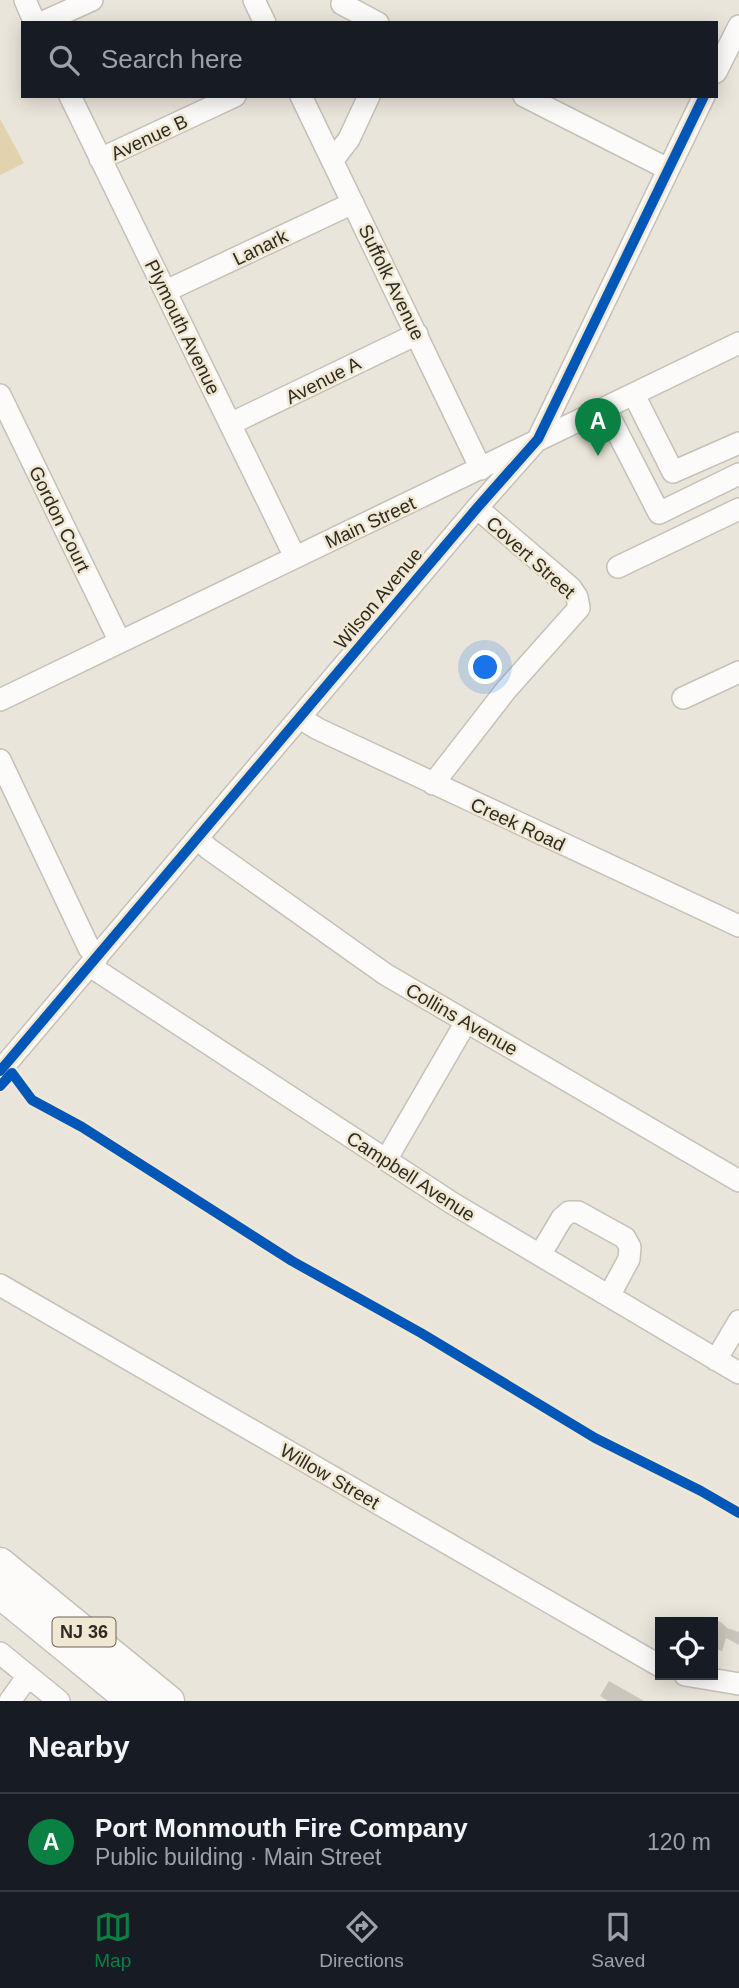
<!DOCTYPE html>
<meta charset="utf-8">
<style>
:root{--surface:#171b24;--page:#20242c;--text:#f1f3f6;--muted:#9ea1a6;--line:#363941;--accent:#0b8043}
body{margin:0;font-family:Arial,sans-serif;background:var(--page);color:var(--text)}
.controls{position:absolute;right:21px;bottom:21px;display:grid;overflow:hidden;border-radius:0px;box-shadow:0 4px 18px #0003}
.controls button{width:63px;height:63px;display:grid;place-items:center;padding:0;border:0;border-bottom:2px solid var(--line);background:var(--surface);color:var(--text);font:35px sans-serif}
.you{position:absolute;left:486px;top:668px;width:24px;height:24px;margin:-18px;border:5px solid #fff;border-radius:50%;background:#1a73e8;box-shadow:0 0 0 10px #1a73e833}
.badge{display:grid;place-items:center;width:46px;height:46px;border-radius:50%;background:var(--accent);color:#fff;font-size:23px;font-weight:700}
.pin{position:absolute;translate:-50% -58px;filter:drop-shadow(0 2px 4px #0008)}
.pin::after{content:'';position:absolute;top:37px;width:24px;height:21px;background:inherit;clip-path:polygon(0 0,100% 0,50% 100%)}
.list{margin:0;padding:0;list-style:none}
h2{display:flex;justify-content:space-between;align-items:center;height:91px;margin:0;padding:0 28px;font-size:30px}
h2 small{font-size:23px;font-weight:400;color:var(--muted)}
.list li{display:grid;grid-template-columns:46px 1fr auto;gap:21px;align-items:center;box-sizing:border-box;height:98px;padding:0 28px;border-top:2px solid var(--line)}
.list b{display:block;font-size:26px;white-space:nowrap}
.list p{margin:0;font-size:23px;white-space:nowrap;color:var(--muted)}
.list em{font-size:23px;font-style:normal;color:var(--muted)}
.icon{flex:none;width:38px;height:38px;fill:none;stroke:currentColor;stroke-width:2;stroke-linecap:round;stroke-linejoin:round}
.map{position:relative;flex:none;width:739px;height:1701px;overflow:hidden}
.search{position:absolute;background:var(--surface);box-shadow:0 4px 18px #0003;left:21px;right:21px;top:21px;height:77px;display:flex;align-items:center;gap:18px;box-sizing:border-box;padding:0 24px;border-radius:0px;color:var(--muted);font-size:26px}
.sheet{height:189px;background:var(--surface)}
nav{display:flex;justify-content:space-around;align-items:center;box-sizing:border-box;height:98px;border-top:2px solid var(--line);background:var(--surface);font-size:19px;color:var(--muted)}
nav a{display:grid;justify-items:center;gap:4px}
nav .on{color:var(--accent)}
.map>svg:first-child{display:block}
.green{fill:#e2d3ae}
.building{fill:#cbc6bd}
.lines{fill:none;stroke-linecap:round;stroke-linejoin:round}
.minor-casing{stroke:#c5c1b8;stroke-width:24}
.highway-casing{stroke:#c5c1b8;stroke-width:33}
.minor{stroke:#fcfbf9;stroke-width:21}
.highway{stroke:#fcfbf9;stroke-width:30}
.cycleway-casing{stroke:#f1e8d3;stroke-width:15}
.cycleway{stroke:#0057b8;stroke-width:10}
.labels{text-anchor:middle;stroke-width:5;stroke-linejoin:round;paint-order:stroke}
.shield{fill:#f1e8d3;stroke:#696458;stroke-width:2}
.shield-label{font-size:18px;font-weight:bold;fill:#2f2b23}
.street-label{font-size:19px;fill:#2f2b23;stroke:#f1e8d3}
</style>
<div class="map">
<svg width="739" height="1701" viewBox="0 0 739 1701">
<rect width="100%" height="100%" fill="#eae5da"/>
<path class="green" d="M0,119L24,163L0,175Z"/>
<path class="building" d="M713,1620L721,1622L727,1628L739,1632V1645L726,1638L722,1651L713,1648Z
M609,1681L644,1701H608L600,1696Z"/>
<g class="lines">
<g class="minor-casing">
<path id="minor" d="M25,0L35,23
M254,0L265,23
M342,4L378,23
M41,23L92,0
M716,72L739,26
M70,96L295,557
M301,96L481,469
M524,96L668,169
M100,159L235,96
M333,160L349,139L369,96
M166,291L353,203
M0,395L120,642
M634,395L673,472L739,443
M605,408L659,513L739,474
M230,424L417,334
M618,567L739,509
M683,698L739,672
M0,700L739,343
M300,718L318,729L739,926
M0,760L89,948L97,958
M433,784L506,690L579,608L577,597L571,588L477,508
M198,839L209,849L385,974L739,1181
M90,966L452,1203L739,1373
M0,1071L477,508L538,439L704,96
M386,1160L466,1022
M540,1255L562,1218L569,1212H578L625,1238L630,1247L629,1259L609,1296
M0,1285L660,1666
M716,1360L739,1321
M0,1653L59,1701
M685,1675L739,1684
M10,1701L28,1676"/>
</g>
<g class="highway-casing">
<path id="highway" d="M0,1563L169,1701
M0,1593L132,1701"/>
</g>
<use href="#minor" class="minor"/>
<use href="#highway" class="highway"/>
<g class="cycleway-casing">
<path id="cycleway" d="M0,1071L477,508L538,439L704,96
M0,1086L12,1073L32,1100L82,1127L292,1261L421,1333L595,1438L701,1491L739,1513"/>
</g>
<use href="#cycleway" class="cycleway"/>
</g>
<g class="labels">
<rect class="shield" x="52.5" y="1617.5" width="63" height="29" rx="5"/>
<g class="shield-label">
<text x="84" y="1638">NJ 36</text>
</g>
<g class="street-label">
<text transform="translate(149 137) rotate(-25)" y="7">Avenue B</text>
<text transform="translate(260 247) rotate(-26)" y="7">Lanark</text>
<text transform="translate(392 282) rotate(64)" y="7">Suffolk Avenue</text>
<text transform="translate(183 327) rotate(64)" y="7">Plymouth Avenue</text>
<text transform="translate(323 380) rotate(-27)" y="7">Avenue A</text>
<text transform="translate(60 519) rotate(64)" y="7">Gordon Court</text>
<text transform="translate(370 522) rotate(-25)" y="7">Main Street</text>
<text transform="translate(531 557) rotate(42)" y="7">Covert Street</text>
<text transform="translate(378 598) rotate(-50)" y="7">Wilson Avenue</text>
<text transform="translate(518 824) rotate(25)" y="7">Creek Road</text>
<text transform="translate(462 1019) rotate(30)" y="7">Collins Avenue</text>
<text transform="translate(411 1176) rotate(33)" y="7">Campbell Avenue</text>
<text transform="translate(330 1476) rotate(30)" y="7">Willow Street</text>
</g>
</g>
</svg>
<div class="controls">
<button><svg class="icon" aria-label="locate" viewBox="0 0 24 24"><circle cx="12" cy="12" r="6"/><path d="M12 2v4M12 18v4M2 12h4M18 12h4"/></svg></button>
</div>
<div class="you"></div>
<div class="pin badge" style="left:598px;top:456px">A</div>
<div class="search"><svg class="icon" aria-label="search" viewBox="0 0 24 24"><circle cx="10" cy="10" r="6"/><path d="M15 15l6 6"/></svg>Search here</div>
</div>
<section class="sheet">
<h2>Nearby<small></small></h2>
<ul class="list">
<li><span class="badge">A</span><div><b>Port Monmouth Fire Company</b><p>Public building · Main Street</p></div><em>120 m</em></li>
</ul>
</section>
<nav>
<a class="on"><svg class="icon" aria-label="map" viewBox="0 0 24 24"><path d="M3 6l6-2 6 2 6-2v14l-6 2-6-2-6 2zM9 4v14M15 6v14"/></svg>Map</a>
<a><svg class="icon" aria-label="directions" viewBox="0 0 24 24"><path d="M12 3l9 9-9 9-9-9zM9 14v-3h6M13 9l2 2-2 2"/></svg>Directions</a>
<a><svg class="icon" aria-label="saved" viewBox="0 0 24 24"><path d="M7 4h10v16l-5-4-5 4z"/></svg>Saved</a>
</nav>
